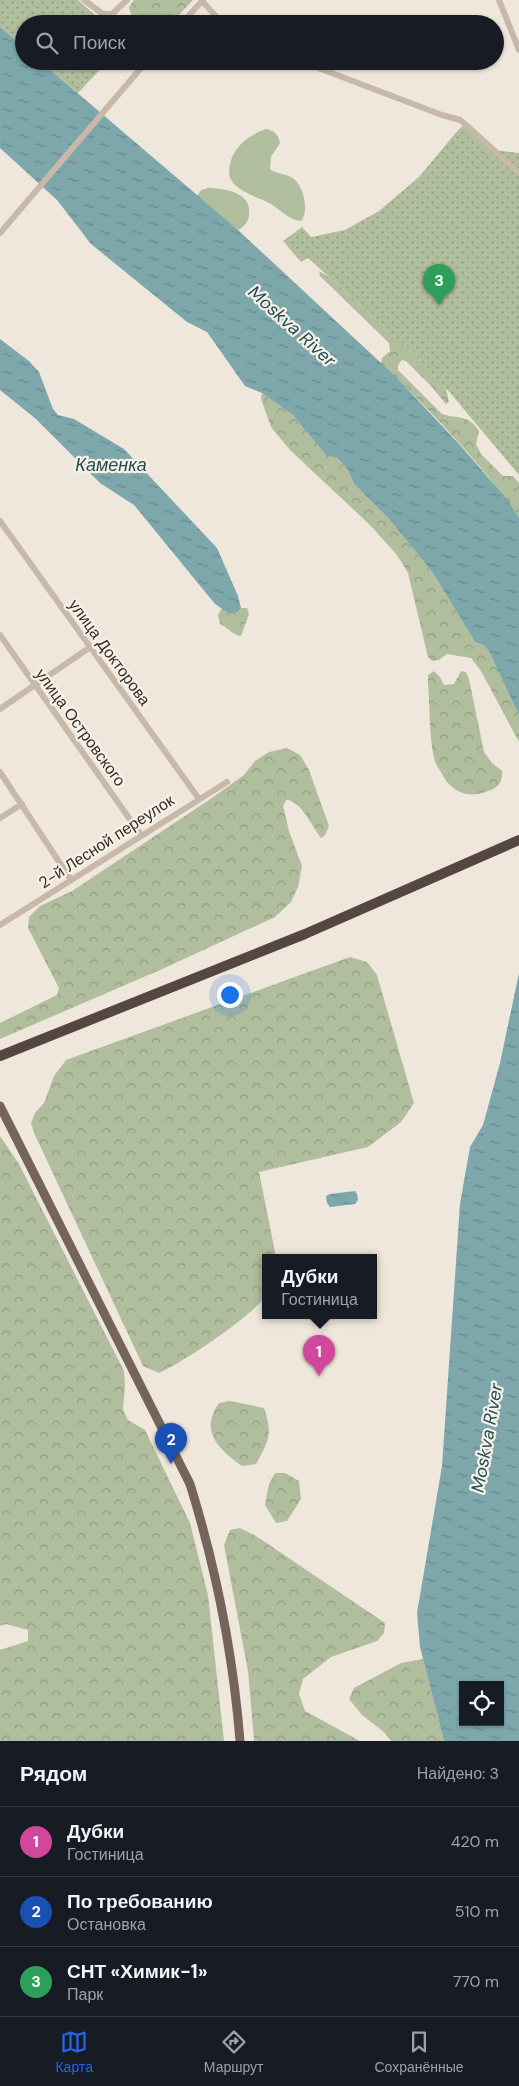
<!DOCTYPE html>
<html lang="ru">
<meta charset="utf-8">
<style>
:root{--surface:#171b24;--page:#242831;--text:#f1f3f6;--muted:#9ea1a6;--line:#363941;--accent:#2563eb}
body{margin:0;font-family:"DM Sans",sans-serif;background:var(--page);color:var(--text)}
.controls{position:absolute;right:15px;bottom:15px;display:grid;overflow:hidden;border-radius:0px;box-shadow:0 1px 4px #0004}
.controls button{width:45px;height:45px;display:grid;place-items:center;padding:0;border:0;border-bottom:1px solid var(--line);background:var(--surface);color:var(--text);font:25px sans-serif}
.you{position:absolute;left:229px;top:994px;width:18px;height:18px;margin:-12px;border:4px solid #fff;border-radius:50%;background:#1a73e8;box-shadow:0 0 0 8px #1a73e833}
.badge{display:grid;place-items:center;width:32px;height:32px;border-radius:50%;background:var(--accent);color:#fff;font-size:16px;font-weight:700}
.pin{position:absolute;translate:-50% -41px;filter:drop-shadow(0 1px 2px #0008)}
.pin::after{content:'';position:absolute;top:26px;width:18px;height:15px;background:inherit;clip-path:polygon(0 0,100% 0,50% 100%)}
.popup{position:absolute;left:262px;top:1254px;width:115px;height:65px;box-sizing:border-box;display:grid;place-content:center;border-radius:0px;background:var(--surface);filter:drop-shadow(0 1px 4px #0005);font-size:16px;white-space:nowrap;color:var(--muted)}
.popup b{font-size:19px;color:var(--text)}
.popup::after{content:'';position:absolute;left:50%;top:100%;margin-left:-10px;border:10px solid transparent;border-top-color:var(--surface)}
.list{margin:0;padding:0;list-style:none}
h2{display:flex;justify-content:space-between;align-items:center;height:65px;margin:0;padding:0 20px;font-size:21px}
h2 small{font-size:16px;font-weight:400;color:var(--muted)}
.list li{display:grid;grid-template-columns:32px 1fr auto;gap:15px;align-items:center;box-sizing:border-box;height:70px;padding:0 20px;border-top:1px solid var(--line)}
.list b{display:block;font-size:19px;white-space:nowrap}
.list p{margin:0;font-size:16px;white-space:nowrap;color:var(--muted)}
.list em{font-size:16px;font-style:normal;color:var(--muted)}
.icon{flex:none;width:28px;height:28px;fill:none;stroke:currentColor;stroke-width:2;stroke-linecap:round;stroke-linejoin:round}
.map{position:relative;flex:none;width:519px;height:1741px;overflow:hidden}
.search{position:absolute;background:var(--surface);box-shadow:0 1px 4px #0004;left:15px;right:15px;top:15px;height:55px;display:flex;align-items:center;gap:12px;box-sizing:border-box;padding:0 18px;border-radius:28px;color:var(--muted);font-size:19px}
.sheet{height:275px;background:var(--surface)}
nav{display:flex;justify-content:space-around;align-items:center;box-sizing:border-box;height:70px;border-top:1px solid var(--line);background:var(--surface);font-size:14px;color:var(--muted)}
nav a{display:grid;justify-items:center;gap:2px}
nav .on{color:var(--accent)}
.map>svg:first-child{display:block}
.grass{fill:#b1be9d}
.forest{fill:url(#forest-crowns)}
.park{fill:url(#park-dots)}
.water{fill:url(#water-ripples);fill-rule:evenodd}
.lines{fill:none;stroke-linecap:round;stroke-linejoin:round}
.minor{stroke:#c7b8a9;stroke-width:6}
.major{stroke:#75645a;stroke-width:9}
.highway{stroke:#554740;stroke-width:10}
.labels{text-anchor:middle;stroke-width:4.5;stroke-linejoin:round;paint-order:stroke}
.street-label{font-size:16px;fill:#352d28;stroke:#f8f1e8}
.water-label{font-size:18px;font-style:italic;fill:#214e53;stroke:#f8f1e8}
</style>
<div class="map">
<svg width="519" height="1741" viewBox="0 0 519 1741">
<defs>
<pattern id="forest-crowns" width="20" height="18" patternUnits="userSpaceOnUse" patternTransform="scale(1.25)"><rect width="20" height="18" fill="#b1be9d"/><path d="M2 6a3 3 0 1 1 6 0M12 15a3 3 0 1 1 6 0" fill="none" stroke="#919b80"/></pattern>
<pattern id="park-dots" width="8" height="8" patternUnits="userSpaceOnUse" patternTransform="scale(1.25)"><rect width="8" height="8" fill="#b1be9d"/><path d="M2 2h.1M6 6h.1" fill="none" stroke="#919b80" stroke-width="1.8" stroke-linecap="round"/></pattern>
<pattern id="water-ripples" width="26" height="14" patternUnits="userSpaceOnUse" patternTransform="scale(1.25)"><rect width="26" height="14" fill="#7da7ab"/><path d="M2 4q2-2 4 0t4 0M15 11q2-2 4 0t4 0" fill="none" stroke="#67888b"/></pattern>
</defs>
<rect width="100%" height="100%" fill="#f0e7dc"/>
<path class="grass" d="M266,129C275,131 278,134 280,143L271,157L270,169C277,175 288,173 295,180C304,188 309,212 301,221C289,220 282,211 271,204C260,198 242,193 234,184C229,178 228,172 230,165C233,147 248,135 266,129Z
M208,188C223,188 249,192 249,210C250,220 246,225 238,230L197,196L201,190Z"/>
<path class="forest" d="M134,0H193L175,19H163L158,24C145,24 131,23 129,7Z
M319,271L329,277L413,353L446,388L449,402L446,404L431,386L407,362L402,360L398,365V370L442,414C458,419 468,414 479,431L476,444L481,454L503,476H513L519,483V518C482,463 428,409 381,363L382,358L390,351L389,343L320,276Z
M262,393L293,415L327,455L336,457L347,468L354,484L389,519L433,573L475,642L484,645L491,655L515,704L519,715V742L481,671L471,658L447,654L439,660L432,661L428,657L408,573L397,555L370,525L290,450L271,427L261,399Z
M222,608L230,614L238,612L241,608H247L249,614L241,636C234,636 227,627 220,624L218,615Z
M434,671L440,677L444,685L454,684L461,671L466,672L469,679L484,752L492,763L502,771C503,782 498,788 488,791C467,800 450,791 441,772C438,768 435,763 434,758C429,736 430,707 428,684V675Z
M287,748L300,755L309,770L329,826L325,835L321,838C313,828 300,799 286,800L283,806L289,831L302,866L298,887L291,902L275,917L160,970L0,1039V1023L57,995L59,988L28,928L29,917L40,906L72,891L212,798L244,775L255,761L269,752Z
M350,957L367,962L377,975L414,1103L401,1122L368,1147L259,1172L276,1257H265C265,1266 268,1289 265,1296C256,1314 179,1365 159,1373L143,1366L35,1135L31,1123L35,1113L44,1103L54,1076L66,1060Z
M0,1136L19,1164L124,1371L125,1387L123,1409L128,1420L145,1430L190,1523L208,1595L224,1741H0V1650L28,1641V1630L6,1624L0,1626Z
M230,1401L264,1408C273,1434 269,1440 256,1464L242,1466C219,1449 199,1432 219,1403Z
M275,1473H285L299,1481L301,1499L287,1521L276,1523L265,1505L269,1484Z
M240,1528L256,1536L385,1623L384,1633L377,1641L331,1657L303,1679L299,1694L305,1711L360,1741H254L248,1671L224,1545L230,1530Z
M423,1659L444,1741H391L384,1732L362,1715L349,1699L354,1688L401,1663Z"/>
<path class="park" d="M0,0H78L105,24H24V47L0,27Z
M40,61H108L78,93Z
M465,124L495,150L519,153V475L446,388L413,353L308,258L301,262L283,241L302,227L311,237L345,230L379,211L419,177L458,130Z"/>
<path class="water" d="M0,27L24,47V61H40L238,230L395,376L460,445L506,498L519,518V715L491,655L484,645L475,642L433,573L389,519L354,484L347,468L336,457L327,456L293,415L262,393L245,386L207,332L187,322L91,244L57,200L0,148Z
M0,339L29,361L39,372L53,409L58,415L74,419L124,449L217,548L238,596L241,608L238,612L230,614L215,604L134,505L100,483L36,419L0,390Z
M519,973V1741H444L420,1647L417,1613L442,1466L460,1204L470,1147L483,1125L500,1063ZM463,1685H500V1722H463Z
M355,1191L357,1194L358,1200L355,1204L330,1207L327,1203L326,1196L330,1194Z"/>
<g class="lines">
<path class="minor" d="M84,0L103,14H112L127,0
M499,0L519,50
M202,1L223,24
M181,24L203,0
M300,61L442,115L460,120L465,124L519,173
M0,233L147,61
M0,521L199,799
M0,635L141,835
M0,709L89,648
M0,772L71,880
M0,818L22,804
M0,925L227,782"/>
<path class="major" d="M0,1106L190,1484C216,1568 233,1653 240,1741"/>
<path class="highway" d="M0,1056L305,934L519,840"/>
</g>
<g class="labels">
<g class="street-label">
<text transform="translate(110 652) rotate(54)" y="6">улица Докторова</text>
<text transform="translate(81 727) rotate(54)" y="6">улица Островского</text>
<text transform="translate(106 841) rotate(-33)" y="6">2-й Лесной переулок</text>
</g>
<g class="water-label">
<text transform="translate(292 326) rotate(42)" y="6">Moskva River</text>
<text x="111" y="471">Каменка</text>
<text transform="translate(487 1438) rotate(-80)" y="6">Moskva River</text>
</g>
</g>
</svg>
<div class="controls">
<button><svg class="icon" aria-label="locate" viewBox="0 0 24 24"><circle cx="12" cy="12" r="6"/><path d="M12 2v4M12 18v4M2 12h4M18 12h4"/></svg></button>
</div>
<div class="you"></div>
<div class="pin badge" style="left:319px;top:1376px;background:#d1479c">1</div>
<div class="popup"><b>Дубки</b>Гостиница</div>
<div class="pin badge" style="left:171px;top:1464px;background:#1a4fb4">2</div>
<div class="pin badge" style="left:439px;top:305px;background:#2e9e5b">3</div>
<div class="search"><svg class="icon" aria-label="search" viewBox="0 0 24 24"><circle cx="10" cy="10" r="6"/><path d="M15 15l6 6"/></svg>Поиск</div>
</div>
<section class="sheet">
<h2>Рядом<small>Найдено: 3</small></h2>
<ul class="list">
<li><span class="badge" style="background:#d1479c">1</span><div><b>Дубки</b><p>Гостиница</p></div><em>420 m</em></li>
<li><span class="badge" style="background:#1a4fb4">2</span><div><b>По требованию</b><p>Остановка</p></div><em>510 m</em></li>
<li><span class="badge" style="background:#2e9e5b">3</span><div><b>СНТ «Химик-1»</b><p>Парк</p></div><em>770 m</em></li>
</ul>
</section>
<nav>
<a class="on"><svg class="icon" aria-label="map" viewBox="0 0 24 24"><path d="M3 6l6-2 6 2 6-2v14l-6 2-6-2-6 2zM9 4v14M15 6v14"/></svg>Карта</a>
<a><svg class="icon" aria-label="directions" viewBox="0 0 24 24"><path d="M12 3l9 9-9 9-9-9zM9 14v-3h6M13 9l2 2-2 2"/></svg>Маршрут</a>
<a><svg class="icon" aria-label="saved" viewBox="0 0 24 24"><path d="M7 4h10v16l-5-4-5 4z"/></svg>Сохранённые</a>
</nav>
